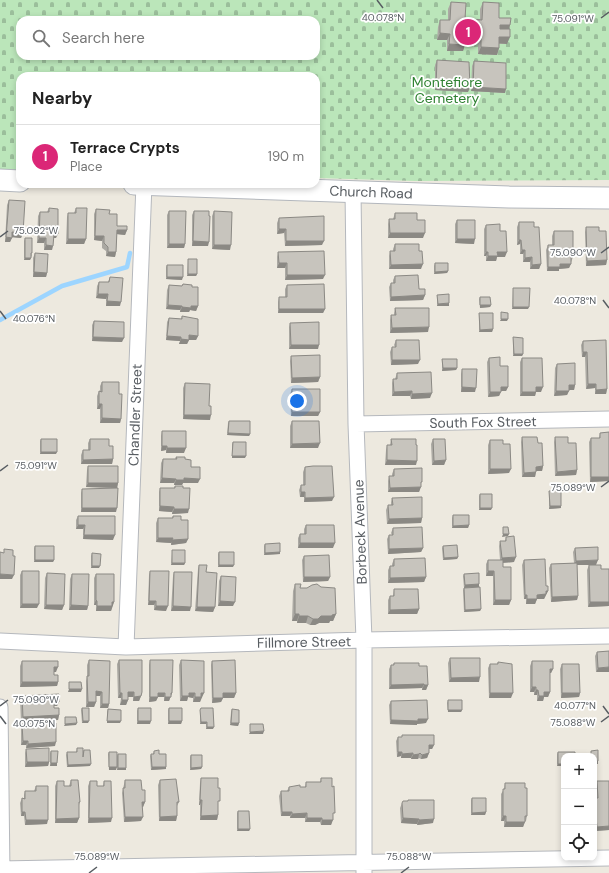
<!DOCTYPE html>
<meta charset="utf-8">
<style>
:root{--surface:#fff;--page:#f2f2f2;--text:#222;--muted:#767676;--line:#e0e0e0;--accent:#db2777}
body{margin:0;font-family:"DM Sans",sans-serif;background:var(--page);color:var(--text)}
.controls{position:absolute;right:12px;bottom:12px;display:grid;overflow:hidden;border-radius:8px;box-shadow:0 2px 6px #0003}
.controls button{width:36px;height:36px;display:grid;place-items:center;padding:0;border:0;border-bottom:1px solid var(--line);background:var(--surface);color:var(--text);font:20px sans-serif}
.you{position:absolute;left:297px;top:401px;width:14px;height:14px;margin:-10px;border:3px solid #fff;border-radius:50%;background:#1a73e8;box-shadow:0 0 0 6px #1a73e833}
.badge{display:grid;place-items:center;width:26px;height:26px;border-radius:50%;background:var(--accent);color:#fff;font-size:13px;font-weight:700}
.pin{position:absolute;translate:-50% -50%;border:2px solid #fff;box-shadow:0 1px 4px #0006}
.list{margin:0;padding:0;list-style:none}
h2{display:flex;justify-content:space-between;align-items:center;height:52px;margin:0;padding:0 16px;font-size:17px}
h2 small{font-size:13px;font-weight:400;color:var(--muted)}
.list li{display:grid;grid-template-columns:26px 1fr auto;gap:12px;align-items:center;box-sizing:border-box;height:64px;padding:0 16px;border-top:1px solid var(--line)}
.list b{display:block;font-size:15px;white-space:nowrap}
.list p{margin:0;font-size:13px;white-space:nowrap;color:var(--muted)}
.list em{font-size:13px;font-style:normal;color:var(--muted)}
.icon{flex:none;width:22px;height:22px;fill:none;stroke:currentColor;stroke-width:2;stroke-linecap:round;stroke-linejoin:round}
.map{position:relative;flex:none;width:609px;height:873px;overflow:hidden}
.search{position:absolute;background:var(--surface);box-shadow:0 2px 6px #0003;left:16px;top:16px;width:304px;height:44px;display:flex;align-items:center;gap:10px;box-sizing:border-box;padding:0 14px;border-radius:12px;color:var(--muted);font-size:15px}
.panel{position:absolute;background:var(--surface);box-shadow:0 2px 6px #0003;left:16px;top:72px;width:304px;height:116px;border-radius:12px}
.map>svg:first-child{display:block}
.cemetery{fill:url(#cemetery-stones);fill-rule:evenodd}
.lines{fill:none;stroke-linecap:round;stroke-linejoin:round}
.stream{stroke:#9dd5ff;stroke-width:4.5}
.street-casing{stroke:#b5b8bd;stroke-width:17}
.secondary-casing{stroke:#b3b7bd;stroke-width:23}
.street{stroke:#fff;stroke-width:15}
.secondary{stroke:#fff;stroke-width:21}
.wall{fill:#aba9a3}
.shaded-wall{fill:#8b8984}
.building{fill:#c7c4bd;stroke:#8b8984}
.ticks{fill:none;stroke:#585d62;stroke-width:1.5}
.labels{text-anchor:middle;stroke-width:3.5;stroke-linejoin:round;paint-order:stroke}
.park-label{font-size:14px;fill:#2f8232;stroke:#fff}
.street-label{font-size:14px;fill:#585d62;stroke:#fff}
.ticks-label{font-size:10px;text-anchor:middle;fill:#585d62;stroke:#fff;stroke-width:3.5;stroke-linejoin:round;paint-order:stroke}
</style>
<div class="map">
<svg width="609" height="873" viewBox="0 0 609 873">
<defs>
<pattern id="cemetery-stones" width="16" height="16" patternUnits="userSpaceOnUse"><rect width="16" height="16" fill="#bbe6ba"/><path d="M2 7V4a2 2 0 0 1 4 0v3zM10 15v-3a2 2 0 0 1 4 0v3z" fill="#9bbe9b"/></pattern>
</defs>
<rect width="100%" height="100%" fill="#ede9df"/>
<path class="cemetery" d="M0,0H609V180L415,181L316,178V76H20V171L0,170ZM20,20H316V56H20Z"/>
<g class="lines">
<path class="stream" d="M0,320L62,286L127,267L130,253"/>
<g class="street-casing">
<path id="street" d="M353,191L356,424L364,640V873
M356,424L609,419
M0,641L126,647L364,640L609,636
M126,647L144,184
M0,707L2,873
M0,869L609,858"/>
</g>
<g class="secondary-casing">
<path id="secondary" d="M0,180L20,181
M134,184L509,197L609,198"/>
</g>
<use href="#street" class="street"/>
<use href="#secondary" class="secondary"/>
</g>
<path class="wall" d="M451,2L465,19H480V9L483,2L499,18L510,25L509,29L507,44H499V48L497,55L478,54V43L465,42L463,51H447V40H437L438,27L440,20H448V9Z
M437,60L468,92L435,90V65Z
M474,61L505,93L471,91L472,66Z
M9,200L23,233L21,238L12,237L10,242H5L7,205Z
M49,208L56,238H53L52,250H44V243H37L38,216L40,212H47Z
M76,208L86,239L84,244H66L67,217L68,213H74Z
M96,209L109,214L117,226L127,230L125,235L117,234L116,252L115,257L106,256V251L102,248V241L94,240V214Z
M169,211L185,244L184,248H167V215Z
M194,211L208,246H192V215Z
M214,211L230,250L212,249V216Z
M395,213L417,220L423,238H388V224L389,219H393Z
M279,218L322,245L285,246L284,233L277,234V223Z
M457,220L474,244L455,243V224Z
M519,222L534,227L541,264L539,269H530V262H523V254H520V244L517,245V227Z
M486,225L500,231L505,257H497L496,261H486V256H484V229Z
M586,227L599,231L607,260L606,265L586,266L585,232Z
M554,231L573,257L569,268L559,269V271H547L546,250L548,245H552V236Z
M25,238L32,255L30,260H24V241Z
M395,244L419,251L421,269H389V256L390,251H393V249Z
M278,252L323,279L285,280V268H277V257Z
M35,253L47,273L46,277H33V258Z
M188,259L197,274L196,276H187L188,261Z
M435,263L448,271L447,273L434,274V266Z
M167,265L182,280L166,279V267Z
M395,276L419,289L425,295L423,300L390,301L389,287L391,283H393V280Z
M110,277L120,306H106V299L96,298L97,286L99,282H108Z
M183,284L192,287L198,306L196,311L190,310L189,312H180V310L166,309L167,290L169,285L182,286Z
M287,285L325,309L323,313H278V302L279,297H285V289Z
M513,288L528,309H512L513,290Z
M437,295L449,306H437Z
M480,297L491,305L490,307L480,308L479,299Z
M395,308L428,332L390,333V320L391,315H394V313Z
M479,313L493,329L492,332H479Z
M182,316L198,336L196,340H189L187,344H179L180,341L166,340L167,322L169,318L181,319Z
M94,321L122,342L92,341V325Z
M290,323L318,349H289V327Z
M513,337L523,354L522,356H513Z
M396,340L418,364L391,365L390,352L392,347H395L394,345Z
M583,341L607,389L606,394H595V388L586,389L585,357H582L581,345Z
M291,356L320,377L318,382L291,383L290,361Z
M489,358L500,366L508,387L506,391H501L499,396L488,397L487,362Z
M522,358L541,392H536L535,396H520V362Z
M442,359L457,368L456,370L442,371Z
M557,364L575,385L574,390H569L567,395L554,396L555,368Z
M462,369L475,392H461V374Z
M397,373L430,398L411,399L410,396H392V383L393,379H395Z
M102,382L119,394L121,419L120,423H100V409H97V396L99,391H100V386Z
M185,383L209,406L210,420L183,419V388Z
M292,389L320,412L318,416H291L290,394Z
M229,421L250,434L249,436L227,435L228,423Z
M292,421L318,448H290V426Z
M162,431L184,453H166V450L161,451V436Z
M609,432V481L590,482L589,442L591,438H599L600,433Z
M522,437L538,443L543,466L542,471H536L535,477H522L521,442Z
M555,437L568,443L577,470L576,475L555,476L554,442Z
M41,439L56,454H40V441Z
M90,439L109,446L113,459L112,464H81V455L83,450H88V443Z
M391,439L416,465H385L386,450L387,445H390Z
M433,439L446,460L444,465H432L431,444Z
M490,440L503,444L509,473L488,474V445Z
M233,442L245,458H232V444Z
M176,457L185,459L191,467L198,483H183L182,485H174V483H160L161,463L163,459H175Z
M88,466L118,483L117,488L86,487L87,470Z
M305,467L332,501L304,502V497H300L299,490L301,485H303V472Z
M394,469L421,485L419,492H388V481L389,476H392V474Z
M175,486L183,488L188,513L172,514V512L159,511V492L160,488H174Z
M82,489L116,512H81V493Z
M549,491L561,508L549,509Z
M480,494L491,510H479V496Z
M392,498L422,518L421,523L387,524L386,510L388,505H391V502Z
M453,515L469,525L468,528H452V518Z
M78,516L113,540L83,539V529H76V520Z
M173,516L181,520L188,539L186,543L171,545V543L156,542V523L158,518H172Z
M306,525L333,548H298V538L300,534H304V529Z
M393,528L423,548L421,552L388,554L387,539L389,535H392L391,533Z
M506,537L514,562L503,563V567L511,600L509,605H493V576H486V564L488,560H500L499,546L500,541H505Z
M265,544L280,554L264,555V546Z
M35,546L54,560L53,562H34V548Z
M443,546L458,557L457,559L443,560L442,548Z
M575,548L577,565L578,596L577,600L551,602L549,568L551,564L574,563L573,552Z
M172,550L185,563L184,565H171L172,553Z
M219,552L233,567H218V554Z
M92,553L99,568H91V556Z
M304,556L330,577L328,581L303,582L302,560Z
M394,559L426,577L424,582L388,583V570L390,566H392V564Z
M524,560L546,586L548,591L544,599H537L535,604H526V599H524L522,565Z
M199,565L206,572L215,607L213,612L195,611L198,569Z
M589,565L601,569H609V606L588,607L587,570Z
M22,571L37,608H20V575Z
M150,571L166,611L154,610V605H148L149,575Z
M174,572L190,611H171L173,576Z
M47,573L64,605L62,610L44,609L45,578Z
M72,574L88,606L87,610H69L70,579Z
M96,574L114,602L111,611H96V605H94V578Z
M464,574L479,584V587L464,588L463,576Z
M221,576L233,606H218L219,581Z
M295,584L336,614L333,621H330L329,623H319L315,625H310L306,623H297V621H292L293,591Z
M464,588L481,609L480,611L464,612L463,590Z
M394,589L419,609L417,614H388V600L390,596H393Z
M609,651L596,672L595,656L597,652Z
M450,658L479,682H449L448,663Z
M89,660L109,704L108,708H100V696H96V702L94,707H86V681L87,676V665Z
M119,660L141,696L139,701H133V697H128V700L126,705H120L121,698H118L117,664Z
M150,660L172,693L169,701H164V697H158L156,701L149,702V665Z
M181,660L202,698H201L200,702H193V698L188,697L187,701H180L179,665Z
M22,661L56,672H54V675L58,682L57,686L20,687V666Z
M212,661L236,693L234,698H223L221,702L212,703L211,665Z
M532,661L553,669L551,673H550V692L548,697H544L543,701H537V695H534V692H530V666Z
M498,662L511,698H489L488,668L490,664H497Z
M394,663L419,666L428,685L426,690H422V688L389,689V669L391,665H393Z
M562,664L580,693L579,697L561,698L560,669Z
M22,696L59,702L57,706H54V708L59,715L58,720L21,722L20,700Z
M448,700L462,710L461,712H448L447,703Z
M391,701L426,723L417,724V725L390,724L389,705Z
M82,708L88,723H82L81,710Z
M138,708L150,724H137V711Z
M169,708L182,721L181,724H168V710Z
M201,708L213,729H206V724H200V713Z
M108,709L120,723H107V712Z
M232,709L239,723L238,726L230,725L231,712Z
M22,724L55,746L26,748V745H21V729Z
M402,735L434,745L432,749H429V753L427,758L421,759L419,758L418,759H411V758H401V756L397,757L396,741L398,737H402Z
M77,748L83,752L84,750L90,766L67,767L66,755L67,752H76Z
M26,749L49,762L48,766L25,767V753Z
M51,751L57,763V766H50V753Z
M154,751L159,754L166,767V769L151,770L150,756L151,754H153Z
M109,752L116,770H109L108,754Z
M558,752L575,756L557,766V754Z
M118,754L126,768V770H117V756Z
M191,755L202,767L201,769L190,770V757Z
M201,778L218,788V815L217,820H200V805H199L200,783Z
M321,778L333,817L331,825H321L320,822H305V818H290V816H281L279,796L281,791H287L289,787H305L306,782H320Z
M71,780L80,802L79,805V818L77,823H55V786L57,781L64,786H69Z
M125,780L142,790L145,802L143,807H142L141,821L124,822L122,793Z
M160,780L179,802L177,806V816L176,821H159L158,785Z
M90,781L97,786H103L104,781L111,822L88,823V786Z
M597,781L609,830L595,831L594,818V798H596L595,786Z
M505,783L525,788L527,816L526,821H525L523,827H504V821H501V794L504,789Z
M36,786L47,824L25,825L24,816H21L20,803L22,798L24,799V795L25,791H34Z
M472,798L486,812L485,815H471V800Z
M408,800L433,823L417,825V824L401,823L400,808L402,803L408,801Z
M238,811L250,829L249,831H237V813Z"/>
<path class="shaded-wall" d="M500,25H510L508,32H497Z
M440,33L450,34L447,40H437Z
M465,35L481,36L478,43L463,42Z
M499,37H510L507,44L497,43Z
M449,44L465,45L463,51H447Z
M481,47L499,48L497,55L478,54Z
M436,86L470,88L468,92L435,90Z
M473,87L506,89L505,93L471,91Z
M279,229H286L284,233L277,234Z
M117,230H127L125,235L116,234Z
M12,232L23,233L21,238L10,237Z
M390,233H425L423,238H388Z
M54,234H58L56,238H52Z
M95,236H104L102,241L94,240Z
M6,237L12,238L10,242H5Z
M39,238H46L44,243H37Z
M68,239H86L84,244H66Z
M457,239H475L474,244L455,243Z
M519,240H521L520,244L517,245Z
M193,241L209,242L208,246H192Z
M286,241H324L322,245L285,246Z
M169,244H185L184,248H167Z
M46,245L53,246L52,250H44Z
M214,245H231L230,250L212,249Z
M522,250H525L523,254H520Z
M108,252H116L115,257L106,256Z
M486,252H488L486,256H484Z
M497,252H507L505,257H497L496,261H486L488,256Z
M532,257L530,262H523L525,258Z
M25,258H31L30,260H24Z
M607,260L606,265L586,266L587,261Z
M279,263H287L285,268H277Z
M423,264L421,269H389L391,265Z
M541,264L539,269H530L532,265Z
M560,264H571L569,268L559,269V271H547L548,267Z
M448,271L447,273L434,274L435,272Z
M34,272L47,273L46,277H33Z
M188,274H197L196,276H187Z
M287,275H325L323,279L285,280Z
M167,277H183L182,280L166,279Z
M98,294H108L106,299L96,298Z
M425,295L423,300L390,301L391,297Z
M107,301L121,302L120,306H106Z
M449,303V306H437L438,304Z
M168,305L182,306L180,310L166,309Z
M480,305H491L490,307L480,308Z
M191,306H198L196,311L190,310L189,312H180L182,307Z
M513,307H529L528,309H512Z
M279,309H325L323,313H278Z
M501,319H508L507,321H500Z
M429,327L428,332L390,333L392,328Z
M493,329L492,332H479L480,330Z
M189,335L198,336L196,340H189L187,344H179L181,339Z
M167,336L181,337L180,341L166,340Z
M93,337L124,338L122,342L92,341Z
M291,345H319L318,349H289Z
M583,352H587L585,357H582Z
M514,354H523L522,356H513Z
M392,360H420L418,364L391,365Z
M443,368H457L456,370L442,371Z
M320,377L318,382L291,383L292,378Z
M588,384H596L595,388L586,389Z
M569,385H575L574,390H567Z
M462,387L476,388L475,392H461Z
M501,387H508L506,391H499Z
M536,387H543L541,392H535Z
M607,389L606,394H595L596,390Z
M412,391L410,396H392L394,392Z
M556,391H569L567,395L554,396Z
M490,392H501L499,396L488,397Z
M522,392H536L535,396H520Z
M432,393L430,398L411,399L412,394Z
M99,404H102L100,409H97Z
M292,412H320L318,416H291Z
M184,415H211L210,420L183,419Z
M102,418L121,419L120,423H100Z
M228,433L250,434L249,436L227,435Z
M320,443L318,448H290L292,444Z
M162,446H167L166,450L161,451Z
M167,448H186L184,453H166Z
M41,452H57L56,454H40Z
M232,456H246L245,458H232Z
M113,459L112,464H81L83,460Z
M387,460L417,461L416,465H385Z
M446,460L444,465H432L434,461Z
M543,466L542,471H534L536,467Z
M490,469H511L509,473L488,474Z
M577,470L576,475L555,476L557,472Z
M536,472L535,477H522L524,473Z
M591,477H609V481L590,482Z
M162,478L176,479L174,483H160Z
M184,478L200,479L198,483H183L182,485H174L176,480Z
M88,483H118L117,488L86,487Z
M421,487L419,492H388L390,488Z
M301,492H305L304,497H300Z
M334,497L332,501L304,502L305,498Z
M160,506L174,507L172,512L159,511Z
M550,506H561V508L549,509Z
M82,508H117L116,512H81Z
M480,508H492L491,510H479Z
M174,509H189L188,513L172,514Z
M422,518L421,523L387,524L389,519Z
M78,525H85L83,529H76Z
M469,525L468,528H452L453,526Z
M503,534H509L508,536L502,537Z
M84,535H115L113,540L83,539Z
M158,538H173L171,543L156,542Z
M188,539L186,543L171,545L172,540Z
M300,543H335L333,548H298Z
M423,548L421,552L388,554L389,549Z
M280,552V554L264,555L265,553Z
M458,557L457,559L443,560L444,558Z
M516,557L514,562L500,563L502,558Z
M35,560H54L53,562H34Z
M598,560L596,565H574L576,561Z
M172,563H185L184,565H171Z
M219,565H234L233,567H218Z
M92,566H100L99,568H91Z
M488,571H494L493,576H486Z
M0,574L14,575L12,579H0Z
M304,577H330L328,581L303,582Z
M426,577L424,582L388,583L390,578Z
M479,584V587L464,588L465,585Z
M546,591H548L544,599H537L535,604H526L527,599Z
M525,595H527L526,599H524Z
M578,596L577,600L551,602L552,597Z
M96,600L97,601L96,605H94Z
M495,600H511L509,605H493Z
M149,601H156L154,605H148Z
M220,601L235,602L233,606H218Z
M112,602H114L111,611H96L97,606Z
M590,602H609V606L588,607Z
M22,604H39L37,608H20Z
M46,605H64L62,610L44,609Z
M71,605L88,606L87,610H69Z
M156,606H168L166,611L154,610Z
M173,606L191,607L190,611H171Z
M197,607H215L213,612L195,611Z
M419,609L417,614H388L390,610Z
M481,609L480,611L464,612L465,610Z
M295,614H299L297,621H292Z
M336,614L333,621H330L329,623H319L315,625H310L313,619L321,616Z
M299,616H308L306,623H297Z
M54,667H58L56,672H52Z
M609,667V672H596L598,668Z
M550,669H553L551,673H548Z
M480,677L479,682H449L451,678Z
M22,682H58L57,686L20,687Z
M424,684L422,688L389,689L391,685Z
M424,685H428L426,690H422Z
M532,687H536L534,692H530Z
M69,689H82L81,692H68Z
M536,690H538L537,695H534Z
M96,691L102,692L100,696H95Z
M128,692H134L133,697H126Z
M544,692H550L548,697H544L543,701H537L539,696Z
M120,693H122L121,698H118Z
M158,693H165L164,697H158L156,701L149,702L150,697Z
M171,693H172L169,701H164L165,697Z
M189,693H195L193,698L188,697L187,701H180L182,696Z
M201,693H204L200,702H193L195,697Z
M223,693H236L234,698H221Z
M490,693H513L511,698H489Z
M562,693H580L579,697L561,698Z
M141,696L139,701H133L134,697Z
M213,698H223L221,702L212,703Z
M122,700H128L126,705H120Z
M54,702H59L57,706H52Z
M88,702H96L94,707H86Z
M102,704H109L108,708H100Z
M448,710H462L461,712H448Z
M59,715L58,720L21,722L23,717Z
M418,719H428L426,723L417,724V725L390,724L391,720Z
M83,721H89L88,723H82Z
M107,721H121L120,723H107Z
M138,721H151L150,724H137Z
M169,721H182L181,724H168Z
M201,722H207L206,724H200Z
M77,723L76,725L64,726L65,724Z
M231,723H239L238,726L230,725Z
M207,727H214L213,729H206Z
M264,731L263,734H249L250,732Z
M23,741H28L26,745H21Z
M56,742L55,746L26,748L28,744Z
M429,745H434L432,749H427Z
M398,752H402L401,756L397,757Z
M413,753L411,758H401L402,754Z
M429,753L427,758L421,759L422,755Z
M419,754L418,759H411L413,755Z
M594,761H598V764H594Z
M27,762H49L48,766L25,767Z
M51,763H57V766H50Z
M91,764L90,766L67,767L68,765Z
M558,764H564V766H557Z
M109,767H117L116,770H109Z
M152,767H166V769L151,770Z
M202,767L201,769L190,770L191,768Z
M118,768H126V770H117Z
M200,800H202L200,805H199Z
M142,802H145L143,807H141Z
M22,812H25L24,816H21Z
M282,812H292L290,816H281Z
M486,812L485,815H471L472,813Z
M307,813L305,818H290L292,814Z
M218,815L217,820H200L201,816Z
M177,816L176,821H159L160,817Z
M503,816H506L504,821H501Z
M125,817H143L141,821L124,822Z
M79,818L77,823H55L56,819Z
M89,818H112L111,822L88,823Z
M307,818H322L320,822H305Z
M403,818L419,819L417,824L401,823Z
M434,819L433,823L417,825L419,820Z
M26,820H48L47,824L25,825Z
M322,820H333L331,825H321Z
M506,822H525L523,827H504Z
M609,826V830L595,831L597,827Z
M238,829H250L249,831H237Z"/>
<path class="building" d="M451,2L466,3L465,19L482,20L483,2L499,3V18H511L510,25H500V29H510V37H499V48L481,47V36L465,35V45L449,44L450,34L440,33V20H450Z
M437,60L469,62L470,88L436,86Z
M474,61L506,63V89L473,87Z
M9,200L25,201L23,233L12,232V238L6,237Z
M49,208L58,209V234H54L53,246L46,245V238H39L40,212H49Z
M76,208H87L86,239H68V213H76Z
M96,209L110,210L109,214H117V226H127V230H117L116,252H108V247L104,243V236H95Z
M169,211H186L185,244H169Z
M194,211H209V216H210L209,242L193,241Z
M214,211L232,212L231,245H214Z
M395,213H417V220H425V233H390L389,219H395Z
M324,216V241H286V229H279V218Z
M457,220H475V239H457Z
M519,222H534V227H539L541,264L532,265V257L525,258V250H522L521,240H519Z
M500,224V231H506L507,252H497L498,256H488V252H486V225Z
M586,227H599V231H606L607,260L587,261Z
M554,231H573V257H571V264H560V267H548V245H554Z
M25,238H32V253H31V258H25Z
M395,244H419V251H422L423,264L391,265L390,251H395Z
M324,251L325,275H287V263H279L278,252Z
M35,253L48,254L47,273L34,272Z
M188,259H197V274H188Z
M435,263H448V271L435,272Z
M167,265H183V277H167Z
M418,275L419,289H425V295L391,297V283H395V276Z
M110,277L123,278L121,302L107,301L108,294H98L99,282H109Z
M183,284L192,285V287H198V306H191V308L182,307V306L168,305L169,285L182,286Z
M324,284L325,309H279V297H287V285Z
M513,288H530L529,307H513Z
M449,294V303L438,304L437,295Z
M480,297H490L491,305H480Z
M395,308H429V327L392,328L391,315H396Z
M501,312L508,313V319H501Z
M479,313H493V329L480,330Z
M182,316L198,319V336L189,335V340L181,339V337L167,336L169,318L182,319Z
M94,321L124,322V338L93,337Z
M319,322V345H291L290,323Z
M513,337L523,338V354H514Z
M396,340H419L420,360H392V347H396Z
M606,340L607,389L596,390V384H588L587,352H583V341Z
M320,355V377L292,378L291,356Z
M500,357V366H508V387H501V392H490L489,358Z
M522,358H542L543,387H536V392H522Z
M442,359H457V368H443Z
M575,363V385H569V391H556L557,364Z
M462,369H477L476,388L462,387Z
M431,372L432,393L412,394V391L394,392L393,379H397V373Z
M102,382H119V394H122L121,419L102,418V404H99V391L102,392Z
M185,383L210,384L209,406H211V415H184Z
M292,389H320V412H292Z
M229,421H250V434L228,433Z
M292,421H319L320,443L292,444Z
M162,431H186V448H167V446H162Z
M609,432V477H591V438H600V433Z
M522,437H537L538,443H542L543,466L536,467V472L524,473Z
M555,437H568V443H576L577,470L557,472Z
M41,439H57V452H41Z
M90,439H109V446H113V459L83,460V450H90Z
M391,439H416V445H417V461L387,460V445H392Z
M433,439H445L446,460L434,461Z
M490,440H503V444H510L511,469H490Z
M233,442H246V456H232Z
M176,457H185V459L191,460V467H200V479L184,478V480H176V479L162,478L163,459H177Z
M88,466H118V483H88Z
M313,466H332L334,497L305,498V492H301V485H305V467Z
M422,468V482H421V487L390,488L389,476H394V469Z
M175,486H183V488H190L189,509H174V507L160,506V488H175Z
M118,488L117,508H82V489Z
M561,490V506H550L549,491Z
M480,494H492V508H480Z
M422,497V518L389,519L388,505H393L392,498Z
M453,515H469V525L453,526Z
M78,516H115V535H84L85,525H78Z
M173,516H181V520H188V539L172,540L173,538H158V518H173Z
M306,525H334L335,543H300V534H306Z
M422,527L423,548L389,549V535H393V528Z
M503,527H508L509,534H503Z
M514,536L516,557L502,558L500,541H506V537Z
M280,543V552L265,553V544Z
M457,545L458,557L444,558L443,546Z
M35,546H54V560H35Z
M598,547V560L576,561L575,548Z
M4,549L13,550V556H15L14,575L0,574V552L4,553Z
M172,550H185V563H172Z
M219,552H234V565H219Z
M92,553L101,554L100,566H92Z
M329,555L330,577H304V556Z
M425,558L426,577L390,578V566H394V559Z
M545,559L546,586H548V591H546V594L537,595V599H527V595H525L524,560Z
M488,560H503V567H511V600H495L494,571H488Z
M577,563L578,596L552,597L551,564Z
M199,565H207L206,572L217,573L215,607H197Z
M589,565H601V569H609V602H590Z
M22,571H39V604H22Z
M150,571H169L168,606H156V601H149Z
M174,572H192L191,607L173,606Z
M47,573L65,574L64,605H46Z
M479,573V584L465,585L464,574Z
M72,574H89L88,606L71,605Z
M96,574H114V602H112V606H97V601L96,600Z
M221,576L236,577L235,602L220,601Z
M295,584H301L300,588H307L312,585L317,584L321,587L335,588L336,614L332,615V616H321L318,619H313L308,616H299V614H295Z
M480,587L481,609L465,610L464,588Z
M394,589H418L419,609L390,610V596H394Z
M609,651V667L598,668L597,652Z
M450,658H480V677L451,678Z
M89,660L110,661L109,704H102V692L96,691V702H88L87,676H89Z
M119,660H142V692L141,696L134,697V692H128V700H122V693H120Z
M150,660H173L172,693H171V697H165V693H158V697H150Z
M181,660L204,661V693H201V697H195V693H189V696H182Z
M235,660L236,693H223V698H213L212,661Z
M22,661H58V667H54V675H58V682H22Z
M532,661H553V669H550V692H544V696H539L538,690H536V687H532Z
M498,662L512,664L513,693H490V664H498Z
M394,663H419V666H427L428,685H424V684L391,685V665H394Z
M562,664H579L580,693H562Z
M69,682H81L82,689H69Z
M59,694V702H54V708H59V715L23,717L22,696Z
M427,700L428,719H418V721L391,720V701Z
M448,700H462V710H448Z
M82,708H89V721H83Z
M138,708H151V721H138Z
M169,708H182V721H169Z
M201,708H213L214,727H207V722H201L200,710Z
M108,709L121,710V721H107Z
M232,709L239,710V723H231Z
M65,717H76L77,723L65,724Z
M56,723V742L28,744V741H23L22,724Z
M250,724H263L264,731L250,732Z
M402,735H434V745H429V753L422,755L420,753L419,754L413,755V753L402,754V752H398V737H402Z
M49,748V762H27L26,749Z
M77,748H83V757L84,750H90L91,764L68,765L67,752H77Z
M159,750V754H166V767H152L151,754H154V751Z
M598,750V761H594V756H591V751Z
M51,751H58L57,763H51Z
M109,752H117V767H109Z
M558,752H575V756H564V764H558Z
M118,754H126V768H118Z
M191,755H202V767L191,768Z
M201,778H218V788H220V801H218V815L201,816L202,800H200Z
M321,778H332V787L334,786L335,813H333V820H322V818H307V813L292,814V812H282L281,791H289V787L300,785V787H306V782H321Z
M176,779L179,802H177V816L160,817V780Z
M71,780H78L80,802H79V818L56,819L57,781H64V786H71Z
M125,780H141L142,790H145V802H142L143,817H125L123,788H125Z
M90,781H97V786H104V781H111L112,818H89Z
M597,781H609V826L597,827L594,798H598Z
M505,783H525V788H527V816H525V822H506V816H503V789H505Z
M36,786H48V820H26L25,812H22V798L25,799V791H36Z
M472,798H486V812L472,813Z
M408,800H434V819L419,820V819L403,818L402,803L403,801H408Z
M238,811H249L250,829H238Z"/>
<path class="ticks" d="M377,0L383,8M601,18L609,12M0,237L8,231M601,253L609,247M603,300L609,308M0,311L6,319M0,471L8,465M601,487L609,481M0,706L8,700M603,706L609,714M0,716L6,724M601,722L609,716M89,873L97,867M401,873L409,867"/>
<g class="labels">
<g class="park-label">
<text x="447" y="87">Montefiore<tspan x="447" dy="16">Cemetery</tspan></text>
</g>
<g class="street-label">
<text transform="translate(371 192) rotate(2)" y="5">Church Road</text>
<text transform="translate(135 415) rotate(-88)" y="5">Chandler Street</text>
<text transform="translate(483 422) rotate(-1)" y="5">South Fox Street</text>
<text transform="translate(360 532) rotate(-92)" y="5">Borbeck Avenue</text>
<text transform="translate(304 642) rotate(-1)" y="5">Fillmore Street</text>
</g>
</g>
<g class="ticks-label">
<text x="383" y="21">40.078°N</text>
<text x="573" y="22">75.091°W</text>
<text x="36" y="234">75.092°W</text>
<text x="573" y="256">75.090°W</text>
<text x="575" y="304">40.078°N</text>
<text x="34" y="322">40.076°N</text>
<text x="36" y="469">75.091°W</text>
<text x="573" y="491">75.089°W</text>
<text x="36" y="703">75.090°W</text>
<text x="575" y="709">40.077°N</text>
<text x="573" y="726">75.088°W</text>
<text x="34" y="727">40.075°N</text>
<text x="97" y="860">75.089°W</text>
<text x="409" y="860">75.088°W</text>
</g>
</svg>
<div class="controls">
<button>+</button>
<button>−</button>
<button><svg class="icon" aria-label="locate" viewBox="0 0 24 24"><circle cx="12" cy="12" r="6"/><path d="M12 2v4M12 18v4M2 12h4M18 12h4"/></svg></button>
</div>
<div class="you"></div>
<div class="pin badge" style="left:468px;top:32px">1</div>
<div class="search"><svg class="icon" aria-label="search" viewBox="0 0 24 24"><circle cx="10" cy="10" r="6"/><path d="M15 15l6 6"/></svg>Search here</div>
<section class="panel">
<h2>Nearby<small></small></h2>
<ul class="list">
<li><span class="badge">1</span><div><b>Terrace Crypts</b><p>Place</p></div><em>190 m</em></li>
</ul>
</section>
</div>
